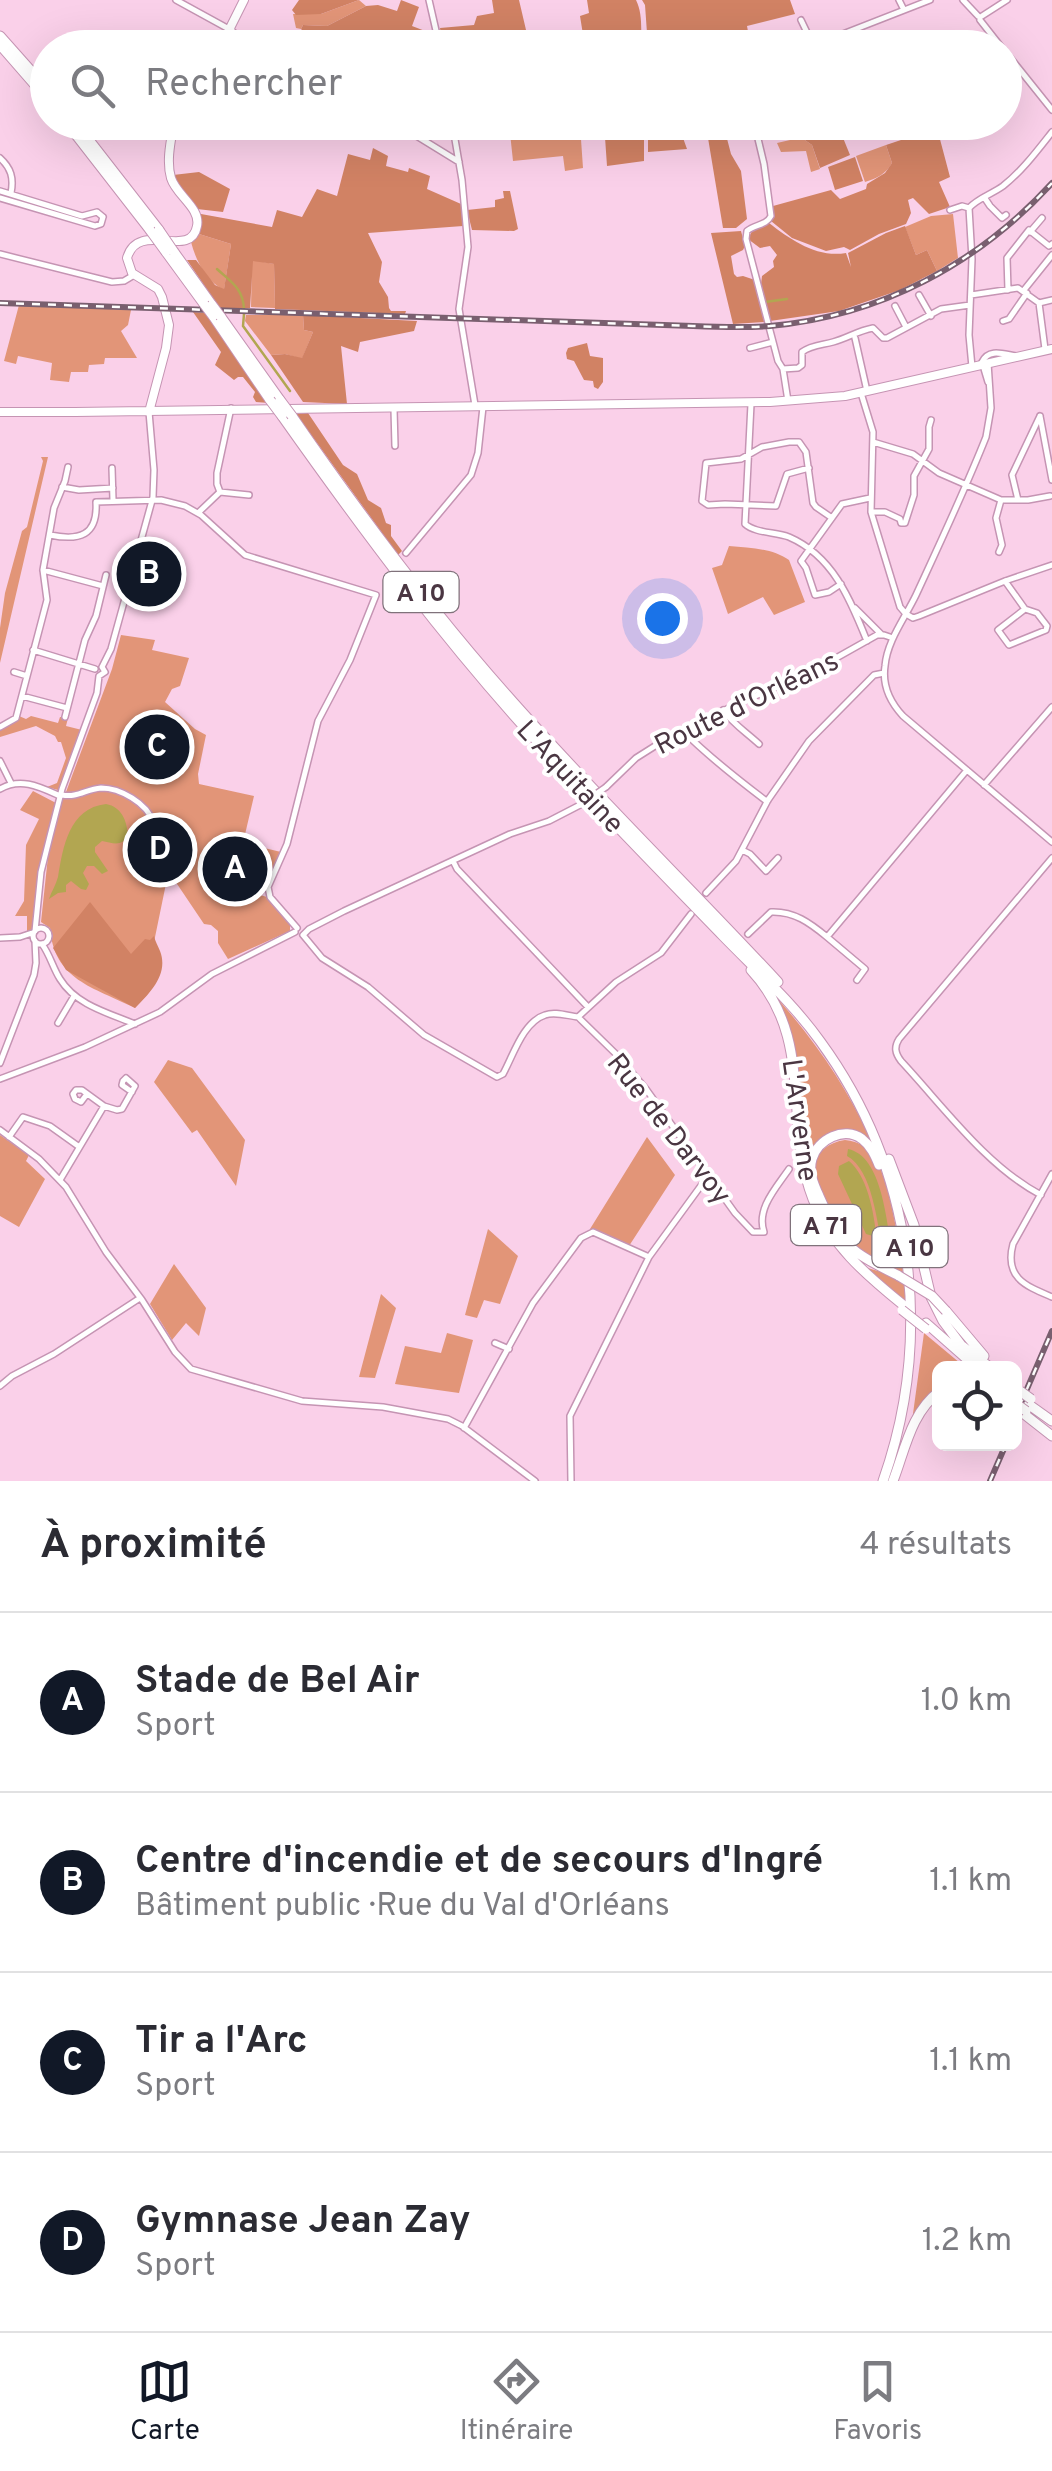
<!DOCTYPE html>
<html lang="fr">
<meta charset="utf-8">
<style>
:root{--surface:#fff;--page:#f7f7f7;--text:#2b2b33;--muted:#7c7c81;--line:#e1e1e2;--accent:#111827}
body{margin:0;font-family:Overpass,sans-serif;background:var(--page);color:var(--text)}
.controls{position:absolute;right:30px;bottom:30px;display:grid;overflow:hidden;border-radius:15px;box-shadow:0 10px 40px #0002}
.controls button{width:90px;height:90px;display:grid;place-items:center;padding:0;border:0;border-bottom:2px solid var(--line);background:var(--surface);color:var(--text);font:50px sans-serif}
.you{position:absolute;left:662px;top:618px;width:35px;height:35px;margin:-25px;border:8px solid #fff;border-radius:50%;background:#1a73e8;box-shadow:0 0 0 15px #1a73e833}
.badge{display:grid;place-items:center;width:65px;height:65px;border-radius:50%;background:var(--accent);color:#fff;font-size:32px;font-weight:700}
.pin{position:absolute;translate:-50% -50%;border:5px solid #fff;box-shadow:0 2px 10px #0006}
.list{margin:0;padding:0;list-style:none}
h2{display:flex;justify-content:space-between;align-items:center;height:130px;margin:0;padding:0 40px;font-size:42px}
h2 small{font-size:32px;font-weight:400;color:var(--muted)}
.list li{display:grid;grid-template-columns:65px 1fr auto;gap:30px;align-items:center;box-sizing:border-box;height:180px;padding:0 40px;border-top:2px solid var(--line)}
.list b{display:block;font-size:38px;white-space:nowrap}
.list p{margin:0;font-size:32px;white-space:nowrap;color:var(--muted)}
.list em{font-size:32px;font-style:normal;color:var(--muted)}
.icon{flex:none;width:55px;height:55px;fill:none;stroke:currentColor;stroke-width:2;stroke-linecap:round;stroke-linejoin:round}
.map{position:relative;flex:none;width:1052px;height:1481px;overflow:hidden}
.search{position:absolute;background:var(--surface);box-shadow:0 10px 40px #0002;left:30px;right:30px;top:30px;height:110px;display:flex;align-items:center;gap:25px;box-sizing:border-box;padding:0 35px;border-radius:55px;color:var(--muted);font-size:38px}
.sheet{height:850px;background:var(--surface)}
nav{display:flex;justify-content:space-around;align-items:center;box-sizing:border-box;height:140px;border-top:2px solid var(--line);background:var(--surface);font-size:28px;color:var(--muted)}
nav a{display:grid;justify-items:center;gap:5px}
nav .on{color:var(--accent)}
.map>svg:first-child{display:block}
.green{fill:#e29578}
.forest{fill:#d18264}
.water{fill:#b2a651}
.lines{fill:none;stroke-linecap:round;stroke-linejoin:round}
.stream{stroke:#b2a651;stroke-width:2.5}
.minor-casing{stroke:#c594b3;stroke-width:8}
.major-casing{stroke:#c594b3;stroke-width:10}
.highway-casing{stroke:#c594b3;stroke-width:11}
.minor{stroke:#fff;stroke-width:5}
.major{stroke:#fff;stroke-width:8}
.highway{stroke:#fff;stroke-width:9}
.rail-casing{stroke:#795f6f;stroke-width:6}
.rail{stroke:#fff;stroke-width:2.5;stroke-dasharray:8;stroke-linecap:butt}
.minor-bridge-casing{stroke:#c594b3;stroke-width:8;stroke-linecap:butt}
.highway-bridge-casing{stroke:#c594b3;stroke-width:11;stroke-linecap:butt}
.minor-bridge{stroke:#fff;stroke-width:5}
.highway-bridge{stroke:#fff;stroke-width:9}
.labels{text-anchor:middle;stroke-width:8;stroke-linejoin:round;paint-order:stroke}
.shield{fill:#fff;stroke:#80727b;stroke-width:2.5}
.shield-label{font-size:25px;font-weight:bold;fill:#4a3642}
.street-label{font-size:28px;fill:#4a3642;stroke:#fff}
</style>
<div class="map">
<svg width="1052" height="1481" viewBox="0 0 1052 1481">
<rect width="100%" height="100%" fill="#fad0e9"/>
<path class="green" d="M359,0L366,6L327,26L303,25L301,29L296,28L293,14H321Z
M786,123L799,136L812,145L820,169L811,172L806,151L781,152L777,143L790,140Z
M580,125L583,168L565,171L563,156L513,161L510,133Z
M886,145L892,163C886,174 877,178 865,182L856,156Z
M953,214L958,258L937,271L927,250L916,255L905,227L931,216Z
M199,234L231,244L224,290C206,281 196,261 191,242Z
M252,260L274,264L275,308L251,307Z
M19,305L131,310L128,325L121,331L137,358H105L104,364L89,365L88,372H71L69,382L50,380L52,363L18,356L16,364L4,361Z
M246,315H303L304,330L313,332L302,359L285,354L271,355L245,321Z
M41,457H48L0,663V628L5,593L22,531L27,527L43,461Z
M729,546C750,548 772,548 789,560L805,602L774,615L763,597L728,614L712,568L722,565Z
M121,635L155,640L152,650L189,658L180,686L172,689L165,702L195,729L206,735L198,774L199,784L254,796L243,843L281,852L260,895L267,897L290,924V931L228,959L218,943V931L211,925L204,924L171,875L168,874L154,942C171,968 154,988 135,1008C93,987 54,980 50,928L41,922L49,847L63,795C78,798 88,788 102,788C120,788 150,804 151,824C152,837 146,851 146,863C149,855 155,842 155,832C157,809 126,787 105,785C91,783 81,794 66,792L112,669Z
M19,716L26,719L31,716L58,723L60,717L68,718L66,726L82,730L62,787L58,790L47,787L57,783L66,758L61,742H58L55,736L36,726L0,737V729Z
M33,791L56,803L49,830L35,925L31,931H27V916H15L24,901L26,845L39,819L20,810Z
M777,998C815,1041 847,1087 871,1140L859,1133L818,1144L810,1175L804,1156L783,1013Z
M168,1060L192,1068L245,1140L236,1186L197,1130L192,1133L154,1082Z
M0,1135L29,1155L26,1161L45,1179L19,1227L0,1216Z
M647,1137L675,1175L629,1246L590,1229Z
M845,1140C859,1141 870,1148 877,1161C894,1195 902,1265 907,1303L861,1266L898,1277C885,1269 870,1262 858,1252C844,1240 814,1187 814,1169C814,1152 830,1142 845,1140Z
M488,1229L518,1256L500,1304L484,1300L477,1318L465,1315Z
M174,1264L206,1308L199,1336L186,1323L172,1340L150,1304Z
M381,1294L396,1308L375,1378L359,1377Z
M447,1333L473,1340L459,1393L395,1384L405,1346L441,1353Z
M924,1333L966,1368H940L939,1390L912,1421Z"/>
<path class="forest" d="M299,0H359L321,14L296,15L292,10Z
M401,0L419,7L412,26L433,34L436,47L420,41L417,47H318L301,29L303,25L327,26L366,6L378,5L397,11Z
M492,0H519L530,47H443L440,28L474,25L477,16L494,13Z
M587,0H636C643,14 641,32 641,47H585L580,16L589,13Z
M642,0H790L795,14L747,26L749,37L731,43L719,32L703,34L707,47H648L645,5Z
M604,123H644V161L607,166Z
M648,123H682L678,124L687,149L648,152Z
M786,123H837L850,155L820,168L812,145L799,136Z
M937,128L950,177L939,182L950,207L929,214L913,198L908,200L911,213L906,224L879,234L850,250L844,247L826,251L792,238L771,221L773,206L831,190L840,199L866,189L867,184L885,173L892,163L886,145Z
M725,131L731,154L741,171L747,219L736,228H723L708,138Z
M373,148L388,156L386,166L408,172L409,168L430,176L427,189L461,204L463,226L368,233L382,262L379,282L388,297L389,308L391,311H406L405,314L275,309L274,264L253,261L250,308L220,309L187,260H196L215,285L224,289L231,244L199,234L201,214L272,227L277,210L302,217L317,189L337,196L348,154L370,160Z
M855,157L863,181L835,190L828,167Z
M199,172L230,189L223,212L197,209L179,189L173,175Z
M503,191H510L518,229L514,231L472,230L467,210L495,207V200L504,198Z
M769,223C791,240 817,258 846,253L851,267L848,253L886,233L905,226L916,255L927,250L937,271L900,290L839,311L770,321L761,284L762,276L774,267L773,261L777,255L770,246L760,248L748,239L752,231Z
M741,231L745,246L743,250L731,256L734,274L737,277L743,276L755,280L766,322L733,324L711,233Z
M193,312L205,313L269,403L256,402L253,397L255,392L243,377H238L234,380L215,365L221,352Z
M303,315L417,321L414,331L360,342L358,352L341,346L347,404L303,402L271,355L285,354L302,358L313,332L304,330Z
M587,343L590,356L603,358V382L598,389L594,387L593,381L584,380L574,361L567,359L566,353L568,348Z
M308,413L343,465L357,474L368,500L381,508L386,523L391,525V536L402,551L398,555L296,414Z
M90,902L131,954L145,939L150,940L154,936C155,941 158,946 160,951C169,974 150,993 135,1008L66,970L53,948Z"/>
<path class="water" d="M106,804C122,807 127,821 128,836C122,847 112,843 102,841L95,847V852L108,871L102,874L94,866H87L83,873L89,884L86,890L81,889L71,881L66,885V892L58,893L49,899C51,892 56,885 58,877C63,847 69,808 106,804Z
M848,1149C882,1156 886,1220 892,1249L889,1254L883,1251C877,1224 873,1170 847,1156Z
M849,1161C867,1176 873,1209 876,1232L873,1236L866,1234L838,1174L839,1166Z"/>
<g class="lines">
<path class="stream" d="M217,269C231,282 243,288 244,309
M765,302L787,299
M244,314L243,326L290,391"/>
<g class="minor-casing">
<path id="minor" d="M176,0L227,28
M429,0L440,48
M899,0L904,10
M963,0L978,16
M982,16L1007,0
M801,20L813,45
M980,20L1002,48
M231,31L259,48
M807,48L930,0
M1004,50L1052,110
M394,122L459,162
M452,122L462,180L468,247L459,309L475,405
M754,122L764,164L771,216C766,226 755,224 747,231L746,239L778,361L783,369L788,401
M0,158C11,168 14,178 11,193
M0,191L82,216L97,212L103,217
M984,197L990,206L1002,218L1006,215
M0,198L95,226L101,224L103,217
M969,208L972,259L969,335L972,367
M969,208C978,198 992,194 1003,186C1022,171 1037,151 1052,132
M950,210L962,206L969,208
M1030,232L1042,218
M0,254L112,282L124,281L134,275
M1008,290L1007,258L1029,230L1049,246L1052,244
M1024,290L1052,255
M919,295L931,316
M971,295L1018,288L1039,303L1052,300
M1039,303L1045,349
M895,306L906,327
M1003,321L1009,319L1027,293
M855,338L867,391
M750,348L773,342
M988,363L991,408L986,437C965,490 940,543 916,595C905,618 887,641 885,666C882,686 890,702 903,716L1052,842
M783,369L798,368L802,365V352C811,345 822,345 833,342C848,338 857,331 873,328L883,338H887L941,309L970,305
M988,382L982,362C989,348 1003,354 1016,356
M861,393L873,432L871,512L900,607L906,614
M751,404L745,524C755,533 775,532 789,537C833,556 850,599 867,641
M394,409L395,446
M1040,416L1052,480
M873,442L913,454L939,473L1001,500H1028L1050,496
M112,468L113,500
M809,468L787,474L776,506L725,504L708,505L702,501L706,463L741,459L762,447L789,442H799L806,452L813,503L816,507L832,518
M62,487L79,490L113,488
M220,492L217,484V473L231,408
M220,492L249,495
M1018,500L1012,475L1040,416
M871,512H885L900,519L901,523H905L914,495V476L929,449V427L931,420
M198,513L220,492
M50,535C79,541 98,536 96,502L161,500L185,506L201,515L245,555L376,595L350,660L318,721L287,844L268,887L270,897L297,928
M999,552L1002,545L996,518L1001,500
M406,553L471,475L478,453L483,407
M43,570L103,586
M1005,581L1025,609L998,630L1009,645L1046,630L1047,626L1037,613L1025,609
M841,584L829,592L815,595L806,568L801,561L842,504L870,498
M855,608L881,634
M906,614L913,618L919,616L1005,581L1052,565
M33,650L95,669
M14,672L27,676
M22,696L67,708
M723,710C733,724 746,732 759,744
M65,717L85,640L96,616L106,575
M0,727L16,718L47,600L43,570L54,508L65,481L68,467
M683,731C708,756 736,778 765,800H768
M0,761L11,783
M984,785L1052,707
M606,787L636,758L666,739L739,703L813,671L877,635H884L893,638
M0,789C21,777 40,787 60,796
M62,795C78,798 86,789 101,788C120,788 147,803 153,822C155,828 154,833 153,838
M742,850L750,854L766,871L778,858
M453,861L457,869L588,1007
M706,893L736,861L768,800L809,741L874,675L884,673
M33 936a8 8 0 1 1 16 0a8 8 0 1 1-16 0Z
M35,931L41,872L50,836L62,789L97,693L99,676L105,672L102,667L111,649L153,497L154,470L149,412
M748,934L771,912C794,911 810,923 827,937
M303,935L322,958L368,987L424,1035L497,1077L503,1074C513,1056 523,1022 545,1015C555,1011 568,1016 578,1017
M303,935L309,929L344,911L510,834L549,821L580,805
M0,938L20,937L32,933
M42,944C50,955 53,968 60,979C76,1005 108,1013 135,1024
M857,980L865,969L827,937L967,770
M578,1017L618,1056L646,1089L735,1213L753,1232H764C756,1209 776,1188 789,1169
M578,1017L616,982L661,953L691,914
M58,1023L74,996
M0,1063L34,975L36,963L35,941
M0,1079L85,1047L160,1012L212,974L295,932
M87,1094L81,1102L75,1099L73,1094L76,1090H82L104,1106
M0,1130L39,1159L66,1187L106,1252L142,1300L175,1352L191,1369L302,1401L383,1407L448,1419L462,1426L535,1481
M9,1137L23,1117L50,1126L78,1146
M1052,1174L1013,1244C1004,1278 1026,1286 1052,1297
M60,1180L104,1106L117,1110L122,1109L135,1086L126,1078L123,1081L122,1085L132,1092
M1041,1195C986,1166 943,1106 901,1061C895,1053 894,1047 899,1039L1052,858
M495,1343L509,1349
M0,1386L12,1376L54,1354L140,1298
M464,1428L533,1303L581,1238L593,1232L649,1257L708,1176
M571,1481L570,1416L649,1257"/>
</g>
<g class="major-casing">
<path id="major" d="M218,48L228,33L231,32L230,28L244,0
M0,412H75
M75,412L770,402L845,396L1052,349
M149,412L166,348L169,325L162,297L158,289L132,273L127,258C138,219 191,261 197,226C201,208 176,195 171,178C166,161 171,140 174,122"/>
</g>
<g class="highway-casing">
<path id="highway" d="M0,36L48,90
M0,45L48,100
M66,122L150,230
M75,122L159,230
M166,252L204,304
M174,252L212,305
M213,316L270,400
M221,317L280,400
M282,416C364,532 448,645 544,749C603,813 663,874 723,936C756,970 792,1002 820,1041C913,1168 935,1334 883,1481
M292,416C358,512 428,606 506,694C593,793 688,885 778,982
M751,970C816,1040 782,1120 813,1199C830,1244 865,1274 902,1304
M889,1159L914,1225L931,1297L943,1321L961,1345L991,1368
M879,1165C875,1155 871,1146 862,1139C844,1126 818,1139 812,1159C808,1172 814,1185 819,1196C842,1248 850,1251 899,1276
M946,1311L984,1356
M926,1323L977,1368
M1014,1393L1018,1396
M1028,1404L1052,1421
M1024,1414L1052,1436
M893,1481C905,1450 911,1412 940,1391"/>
</g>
<use href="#minor" class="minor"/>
<use href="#major" class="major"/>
<use href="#highway" class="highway"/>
<g class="rail-casing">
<path id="rail" d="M0,303L693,326C718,327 744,328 770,326C880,316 978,264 1052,183
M1014,1419L1052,1331
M990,1481L1006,1444"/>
</g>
<use href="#rail" class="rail"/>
<g class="minor-bridge-casing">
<path id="minor-bridge" d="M580,805L606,787"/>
</g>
<g class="highway-bridge-casing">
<path id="highway-bridge" d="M150,230L166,252
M159,230L174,252
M204,304L213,316
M212,305L221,317
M270,400L282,416
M280,400L292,416
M899,1276L932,1296L946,1311
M902,1310L926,1329
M1020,1391L1031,1399
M1015,1403L1026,1411"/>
</g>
<use href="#minor-bridge" class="minor-bridge"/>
<use href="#highway-bridge" class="highway-bridge"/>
</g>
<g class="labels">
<g class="shield">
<rect x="383.5" y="572" width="75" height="40" rx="8"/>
<rect x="791" y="1205" width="70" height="40" rx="8"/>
<rect x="872.5" y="1227" width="75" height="40" rx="8"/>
</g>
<g class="shield-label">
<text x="421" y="601">A 10</text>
<text x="826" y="1234">A 71</text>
<text x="910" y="1256">A 10</text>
</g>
<g class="street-label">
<text transform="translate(746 702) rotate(-26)" y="10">Route d'Orléans</text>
<text transform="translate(571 776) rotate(47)" y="10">L'Aquitaine</text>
<text transform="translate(801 1120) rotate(82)" y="10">L'Arverne</text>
<text transform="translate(670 1128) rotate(52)" y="10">Rue de Darvoy</text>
</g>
</g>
</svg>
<div class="controls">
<button><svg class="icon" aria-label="locate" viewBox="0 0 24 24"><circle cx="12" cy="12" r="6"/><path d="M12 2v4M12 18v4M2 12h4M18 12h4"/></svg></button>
</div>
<div class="you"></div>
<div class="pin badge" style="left:235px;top:869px">A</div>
<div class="pin badge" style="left:149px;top:574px">B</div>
<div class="pin badge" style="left:157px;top:747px">C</div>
<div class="pin badge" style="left:160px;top:850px">D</div>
<div class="search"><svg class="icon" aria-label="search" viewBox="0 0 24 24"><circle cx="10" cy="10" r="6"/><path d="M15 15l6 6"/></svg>Rechercher</div>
</div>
<section class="sheet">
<h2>À proximité<small>4 résultats</small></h2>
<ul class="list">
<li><span class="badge">A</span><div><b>Stade de Bel Air</b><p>Sport</p></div><em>1.0 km</em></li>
<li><span class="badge">B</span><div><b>Centre d'incendie et de secours d'Ingré</b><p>Bâtiment public · Rue du Val d'Orléans</p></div><em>1.1 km</em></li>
<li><span class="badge">C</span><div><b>Tir a l'Arc</b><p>Sport</p></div><em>1.1 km</em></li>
<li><span class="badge">D</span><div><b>Gymnase Jean Zay</b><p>Sport</p></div><em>1.2 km</em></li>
</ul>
</section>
<nav>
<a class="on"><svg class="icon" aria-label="map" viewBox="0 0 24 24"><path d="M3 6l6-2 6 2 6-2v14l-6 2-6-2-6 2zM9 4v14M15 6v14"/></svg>Carte</a>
<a><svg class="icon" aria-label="directions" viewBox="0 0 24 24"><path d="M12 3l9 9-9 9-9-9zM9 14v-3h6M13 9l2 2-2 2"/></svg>Itinéraire</a>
<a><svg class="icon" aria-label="saved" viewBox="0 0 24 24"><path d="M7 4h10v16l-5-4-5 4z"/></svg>Favoris</a>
</nav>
